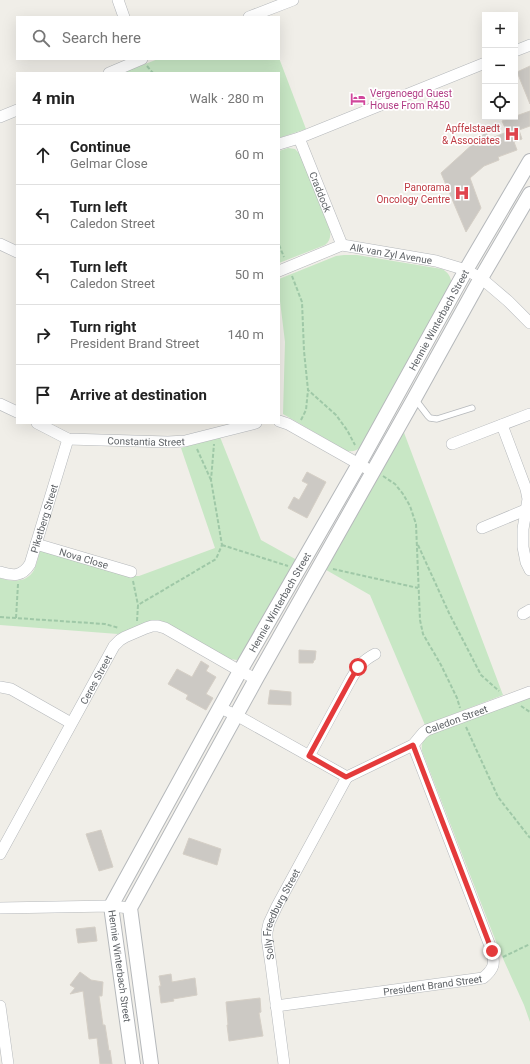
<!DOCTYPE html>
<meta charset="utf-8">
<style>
:root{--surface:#fff;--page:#f2f2f2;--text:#222;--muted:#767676;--line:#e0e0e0}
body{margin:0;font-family:Roboto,sans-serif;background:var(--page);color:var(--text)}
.controls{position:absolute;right:12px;top:12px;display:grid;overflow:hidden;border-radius:0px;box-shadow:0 4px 16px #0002}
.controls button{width:36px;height:36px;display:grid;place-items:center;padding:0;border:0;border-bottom:1px solid var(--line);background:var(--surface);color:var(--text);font:20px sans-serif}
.stop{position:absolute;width:12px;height:12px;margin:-9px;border:3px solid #e43a3b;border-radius:50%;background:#fff}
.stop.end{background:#e43a3b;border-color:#fff;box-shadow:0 1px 4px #0008}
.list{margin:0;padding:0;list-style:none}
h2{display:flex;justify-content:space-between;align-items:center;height:52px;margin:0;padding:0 16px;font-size:17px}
h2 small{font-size:13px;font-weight:400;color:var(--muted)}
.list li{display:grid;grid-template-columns:26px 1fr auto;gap:12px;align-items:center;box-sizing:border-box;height:60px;padding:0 16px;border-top:1px solid var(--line)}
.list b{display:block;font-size:15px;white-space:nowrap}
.list p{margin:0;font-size:13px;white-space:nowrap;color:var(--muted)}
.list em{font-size:13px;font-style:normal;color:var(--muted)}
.icon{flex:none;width:22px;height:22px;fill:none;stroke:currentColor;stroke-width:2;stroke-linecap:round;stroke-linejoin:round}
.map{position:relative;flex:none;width:530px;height:1064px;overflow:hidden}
.search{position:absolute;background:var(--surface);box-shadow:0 4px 16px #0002;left:16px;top:16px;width:264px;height:44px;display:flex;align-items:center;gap:10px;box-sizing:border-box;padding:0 14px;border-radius:0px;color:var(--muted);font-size:15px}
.panel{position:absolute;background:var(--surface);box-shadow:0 4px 16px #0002;left:16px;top:72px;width:264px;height:352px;border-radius:0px}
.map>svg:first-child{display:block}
.green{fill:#c8e7c5}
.building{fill:#ccc9c4;stroke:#d5cfc6}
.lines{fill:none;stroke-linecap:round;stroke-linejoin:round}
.service-casing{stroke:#b5b8bb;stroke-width:7}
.minor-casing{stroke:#b5b8bb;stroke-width:12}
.tertiary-casing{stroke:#b5b8bb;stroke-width:16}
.path{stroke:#9fc8a7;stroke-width:2;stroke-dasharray:4 2;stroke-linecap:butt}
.service{stroke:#fff;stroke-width:5.5}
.minor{stroke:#fff;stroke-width:11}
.tertiary{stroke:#fff;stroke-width:14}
.route{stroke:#e43a3b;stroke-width:5}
.labels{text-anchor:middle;stroke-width:3.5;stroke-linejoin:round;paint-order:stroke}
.hotel-label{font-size:10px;fill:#b23c85;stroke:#fff;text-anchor:start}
.health-label{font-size:10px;fill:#be3a42;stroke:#fff;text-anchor:end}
.street-label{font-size:10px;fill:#5f6367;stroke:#fff}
</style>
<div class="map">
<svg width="530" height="1064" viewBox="0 0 530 1064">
<rect width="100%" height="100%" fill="#f0eee8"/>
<path class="green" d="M279,58L306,129L279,138V73H122L158,59H279Z
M288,148L295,149L300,154L330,230C331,236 330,241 325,245L279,263V151Z
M344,255H357L442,269C449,273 452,278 451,286L361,447C356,451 353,452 347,451L283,414L285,342L279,293V279L336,256Z
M403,430L503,695L425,725L370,595L321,567Z
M220,437L261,540L297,560L240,658L237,660L230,659L162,621L157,620L151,621L118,634L0,625V578C12,582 27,583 34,570C37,564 38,557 40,551L44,550L133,576H139L215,548L181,448Z
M530,696V1022L524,1005L500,952L422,751C421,744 423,738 430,735Z"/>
<path class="building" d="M530,66V104L517,72Z
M530,111V126L519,130L522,139L514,142L517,150L498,157L499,160L484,166L470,178L481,208L466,232L441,173L486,132L489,139L507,132L502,121Z
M307,472L326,482L307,518L288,508L294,497L299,500L308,484L302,481Z
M299,650L316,651L315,660H314L313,663H299Z
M201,661L209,666L206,671L216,677L206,694L213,698L206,710L186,699L188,695L168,684L177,669L192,677Z
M270,690L291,692V705L268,704Z
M101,830L113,867L99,871L86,834Z
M189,838L221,849L217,865L183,854Z
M95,927L97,941L78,943L76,929Z
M80,972L91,980L103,982L102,996H99L103,1025H105L109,1051L110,1050L112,1064H100L97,1038L89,1039L83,991L70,994L75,988L70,985Z
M171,974L172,982L195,978L197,995L173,999L174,1001L161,1003L159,986H161L159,976Z
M260,998L261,1012L259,1013L263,1036L229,1041L227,1025H228L226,1002Z"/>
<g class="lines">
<g class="service-casing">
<path id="service" d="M415,399L428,416L430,418L437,419L472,408"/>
</g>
<g class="minor-casing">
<g id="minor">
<path d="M118,0L124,17"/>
<path d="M249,17L293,0"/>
<path d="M515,51L530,45"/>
<path d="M109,73L142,59"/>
<path d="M0,117L17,110"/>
<path id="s1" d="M299,138L342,245"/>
<path d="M279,144L299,138L485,63"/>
<path d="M0,244L17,252"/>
<path id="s2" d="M279,271L342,245L436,261L466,270L481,278L508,301L530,323"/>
<path d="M0,404L17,412"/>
<path d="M279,421L288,424L373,472"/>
<path id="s3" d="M37,423L68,439L168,442L185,441L256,423"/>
<path d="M502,425L526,489L528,499L523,529V547L526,562L530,570"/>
<path d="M452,444L530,414"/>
<path d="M482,528L530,508"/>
<path id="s4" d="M36,544L131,572"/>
<path id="s5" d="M0,572C13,576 22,577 30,564L68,439"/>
<path d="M523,614L530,610"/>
<path d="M0,687L11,689L71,723"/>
<path d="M220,708L236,715L347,777"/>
<path d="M309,756L351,679C359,666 362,661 375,654"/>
<path id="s6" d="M347,777L413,745L423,733L427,730L530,692"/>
<path id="s7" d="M0,854L114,646L120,640L125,637L146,628L152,626H158L165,628L240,671L256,679"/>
<path d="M0,908L111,906L130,908"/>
<path d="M0,1006L8,1064"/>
<path id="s8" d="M276,1006L483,978C494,969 495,964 492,951L413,745"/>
<path id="s9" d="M284,1064L271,965L267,938V932L269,923L277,906L347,777"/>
</g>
</g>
<g class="tertiary-casing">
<g id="tertiary">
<path id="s10" d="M133,1064L111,906L240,671L359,464L466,270L530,161"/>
<path d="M151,1064L130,908L256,679L414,399L481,278L530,194"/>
</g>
</g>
<path class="path" d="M147,66L153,73
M279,245L284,257
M292,276L302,302L304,351L308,390L336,415L347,430L355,445
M301,420L306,410L308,390
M197,449L211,480
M383,476L395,484L403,494L410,506L416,524L420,620L423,634L441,665L457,698L460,708
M222,545L288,566
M418,545L449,613L481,675L499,691
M333,569L418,588
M133,581L138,605
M0,617L105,624L119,628
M16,618L18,584
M137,621L138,605L216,559L222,545L211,480L214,444
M521,706L530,712
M466,727L498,797L530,838
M503,957L530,944"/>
<use href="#service" class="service"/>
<use href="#minor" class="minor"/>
<use href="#tertiary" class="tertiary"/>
</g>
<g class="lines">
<path class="route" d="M358,667L351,679L309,756L346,777L413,745L492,951"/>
</g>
<defs>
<g id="hotel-bare" transform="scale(1.2)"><path d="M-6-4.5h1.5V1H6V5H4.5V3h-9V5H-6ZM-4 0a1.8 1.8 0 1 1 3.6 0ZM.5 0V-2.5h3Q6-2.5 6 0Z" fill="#d1479c" stroke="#fff" stroke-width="2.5" paint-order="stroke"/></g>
<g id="hospital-bare" transform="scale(1.2)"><path d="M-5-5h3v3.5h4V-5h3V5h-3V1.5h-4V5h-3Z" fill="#e0444e" stroke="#fff" stroke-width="2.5" paint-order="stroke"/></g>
</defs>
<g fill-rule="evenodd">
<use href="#hotel-bare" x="358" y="99"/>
<use href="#hospital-bare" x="512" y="134"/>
<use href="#hospital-bare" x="462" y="193"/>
</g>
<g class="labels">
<g class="hotel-label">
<text x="370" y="97">Vergenoegd Guest<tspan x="370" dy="12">House From R450</tspan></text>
</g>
<g class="health-label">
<text x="500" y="132">Apffelstaedt<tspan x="500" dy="12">&amp; Associates</tspan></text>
<text x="450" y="191">Panorama<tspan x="450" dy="12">Oncology Centre</tspan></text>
</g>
<g class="street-label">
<text dy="4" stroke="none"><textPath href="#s1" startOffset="58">Craddock</textPath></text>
<text dy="4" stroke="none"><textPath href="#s2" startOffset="118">Alk van Zyl Avenue</textPath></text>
<text dy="4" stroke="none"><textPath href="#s10" startOffset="831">Hennie Winterbach Street</textPath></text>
<text dy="4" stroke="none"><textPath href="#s3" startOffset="113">Constantia Street</textPath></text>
<text dy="4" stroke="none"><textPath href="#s5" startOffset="82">Piketberg Street</textPath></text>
<text dy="4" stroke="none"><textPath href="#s4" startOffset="50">Nova Close</textPath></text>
<text dy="4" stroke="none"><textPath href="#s10" startOffset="507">Hennie Winterbach Street</textPath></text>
<text dy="4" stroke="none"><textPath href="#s7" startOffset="199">Ceres Street</textPath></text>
<text dy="4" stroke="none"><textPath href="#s6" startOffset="125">Caledon Street</textPath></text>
<text dy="4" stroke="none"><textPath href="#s9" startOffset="154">Solly Freedburg Street</textPath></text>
<text transform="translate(120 966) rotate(82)" y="4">Hennie Winterbach Street</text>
<text dy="4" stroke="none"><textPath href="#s8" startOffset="158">President Brand Street</textPath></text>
</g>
</g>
</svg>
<div class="controls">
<button>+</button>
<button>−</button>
<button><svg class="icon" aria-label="locate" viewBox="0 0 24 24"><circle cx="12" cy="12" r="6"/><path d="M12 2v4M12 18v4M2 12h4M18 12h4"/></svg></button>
</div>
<div class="stop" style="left:358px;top:667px"></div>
<div class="stop end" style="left:492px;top:951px"></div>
<div class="search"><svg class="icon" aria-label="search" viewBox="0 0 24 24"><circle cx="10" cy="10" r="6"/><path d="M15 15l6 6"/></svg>Search here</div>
<section class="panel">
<h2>4 min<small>Walk · 280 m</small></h2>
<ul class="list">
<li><svg class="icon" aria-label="ahead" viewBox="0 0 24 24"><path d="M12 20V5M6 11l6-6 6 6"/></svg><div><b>Continue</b><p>Gelmar Close</p></div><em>60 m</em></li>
<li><svg class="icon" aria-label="left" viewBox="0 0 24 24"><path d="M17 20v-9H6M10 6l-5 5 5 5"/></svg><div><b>Turn left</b><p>Caledon Street</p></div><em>30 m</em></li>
<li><svg class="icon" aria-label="left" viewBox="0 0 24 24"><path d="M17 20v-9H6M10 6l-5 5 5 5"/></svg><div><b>Turn left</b><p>Caledon Street</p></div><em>50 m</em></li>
<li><svg class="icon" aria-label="right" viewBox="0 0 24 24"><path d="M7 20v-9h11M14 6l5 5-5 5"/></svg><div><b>Turn right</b><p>President Brand Street</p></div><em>140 m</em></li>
<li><svg class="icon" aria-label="arrive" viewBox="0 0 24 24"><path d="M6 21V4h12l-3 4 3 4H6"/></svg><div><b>Arrive at destination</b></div></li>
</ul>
</section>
</div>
